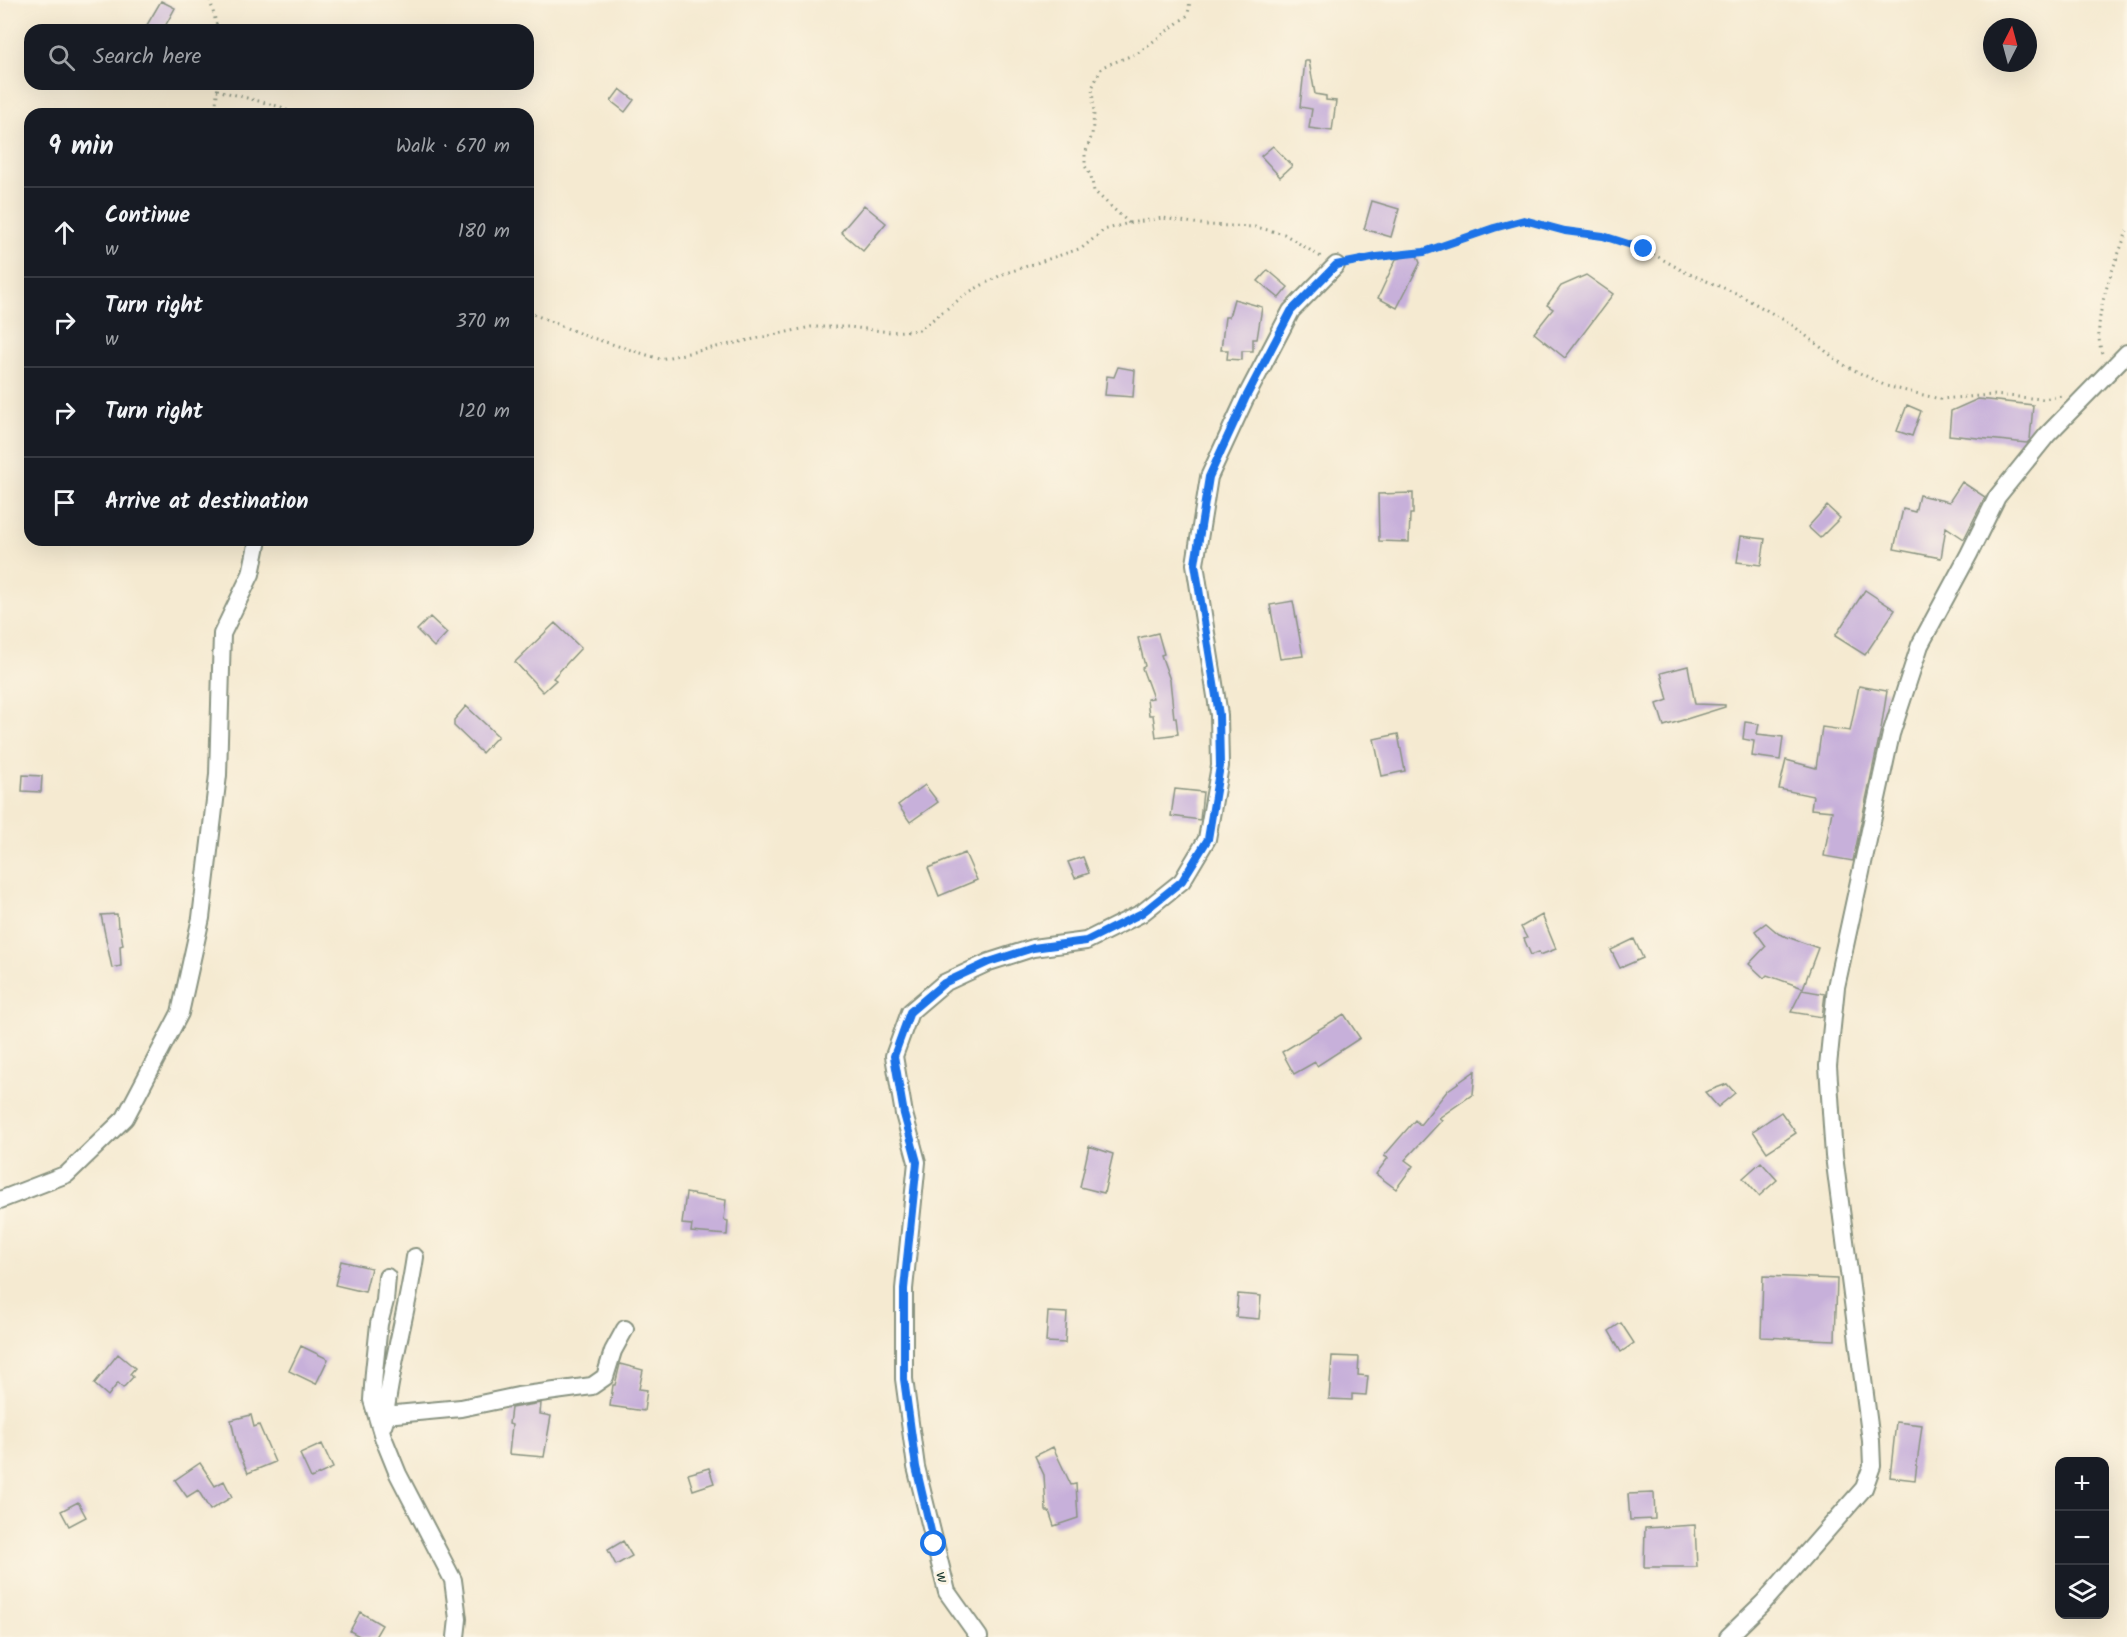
<!DOCTYPE html>
<meta charset="utf-8">
<style>
:root{--surface:#171b24;--page:#20242c;--text:#f1f3f6;--muted:#9ea1a6;--line:#363941}
body{margin:0;font-family:Kalam,sans-serif;background:var(--page);color:var(--text)}
.controls{position:absolute;right:18px;bottom:18px;display:grid;overflow:hidden;border-radius:12px;box-shadow:0 6px 24px #0002}
.controls button{width:54px;height:54px;display:grid;place-items:center;padding:0;border:0;border-bottom:2px solid var(--line);background:var(--surface);color:var(--text);font:30px sans-serif}
.compass{position:absolute;left:1983px;top:18px;width:54px;height:54px;border-radius:50%;background:var(--surface);box-shadow:0 6px 24px #0002;rotate:6deg}
.stop{position:absolute;width:18px;height:18px;margin:-14px;border:4px solid #1a73e8;border-radius:50%;background:#fff}
.stop.end{background:#1a73e8;border-color:#fff;box-shadow:0 2px 6px #0008}
.list{margin:0;padding:0;list-style:none}
h2{display:flex;justify-content:space-between;align-items:center;height:78px;margin:0;padding:0 24px;font-size:26px}
h2 small{font-size:20px;font-weight:400;color:var(--muted)}
.list li{display:grid;grid-template-columns:39px 1fr auto;gap:18px;align-items:center;box-sizing:border-box;height:90px;padding:0 24px;border-top:2px solid var(--line)}
.list b{display:block;font-size:22px;white-space:nowrap}
.list p{margin:0;font-size:20px;white-space:nowrap;color:var(--muted)}
.list em{font-size:20px;font-style:normal;color:var(--muted)}
.icon{flex:none;width:33px;height:33px;fill:none;stroke:currentColor;stroke-width:2;stroke-linecap:round;stroke-linejoin:round}
.map{position:relative;flex:none;width:2127px;height:1637px;overflow:hidden}
.search{position:absolute;background:var(--surface);box-shadow:0 6px 24px #0002;left:24px;top:24px;width:510px;height:66px;display:flex;align-items:center;gap:15px;box-sizing:border-box;padding:0 21px;border-radius:18px;color:var(--muted);font-size:22px}
.panel{position:absolute;background:var(--surface);box-shadow:0 6px 24px #0002;left:24px;top:108px;width:510px;height:438px;border-radius:18px}
.map>svg:first-child{display:block}
.building{fill:#c7b0da}
.lines{fill:none;stroke-linecap:round;stroke-linejoin:round}
.minor-casing{stroke:#8a9482;stroke-width:20}
.path{stroke:#8a9482;stroke-width:3;stroke-dasharray:1.5 4.5;stroke-linecap:butt}
.minor{stroke:#fff;stroke-width:16}
.route{stroke:#1a73e8;stroke-width:8}
.labels{text-anchor:middle;stroke-width:6;stroke-linejoin:round;paint-order:stroke}
.street-label{font-size:16px;fill:#1f3d34;stroke:#fcf5e5}
</style>
<div class="map">
<svg width="2127" height="1637" viewBox="0 0 2127 1637">
<rect width="100%" height="100%" fill="#fcf5e5"/>
<filter id="ink" filterUnits="userSpaceOnUse"><feTurbulence type="fractalNoise" baseFrequency=".0167" numOctaves="2"/><feDisplacementMap in="SourceGraphic" scale="12" xChannelSelector="R" yChannelSelector="G"/><feConvolveMatrix kernelMatrix="1 2 1 2 8 2 1 2 1" color-interpolation-filters="sRGB"/></filter>
<filter id="wash" filterUnits="userSpaceOnUse"><feTurbulence type="fractalNoise" baseFrequency=".008" numOctaves="4" result="noise"/><feDisplacementMap in="SourceGraphic" scale="24" xChannelSelector="R" yChannelSelector="G"/><feGaussianBlur stdDeviation="1.35" result="paint"/><feColorMatrix in="noise" values="0 0 0 0 0 0 0 0 0 0 0 0 0 0 0 0 0 1.4 0 .05"/><feComposite in="paint" operator="in"/></filter>
<g filter="url(#wash)">
<rect width="100%" height="100%" fill="#f5ead1"/>
<g id="blocks">
<path class="building" d="M161,1L175,8L163,30H144Z
M1305,61H1309L1315,94L1326,96V100L1336,101L1332,131L1309,128L1312,109L1300,107Z
M620,89L634,100L625,112L611,101Z
M1273,146L1292,166L1280,177L1261,156Z
M1372,201L1399,209L1391,237L1364,229Z
M864,205L886,223L863,251L841,232Z
M1416,253L1420,263L1397,308L1378,298L1396,259Z
M1268,270L1288,287L1279,298L1258,281Z
M1586,275L1613,294L1565,358L1534,333L1553,309L1547,305L1561,286Z
M1234,299L1262,307L1257,339H1253V351H1242V360L1227,359L1228,350H1221L1225,317H1229Z
M1118,367L1135,370L1133,397L1105,395L1107,376L1114,377Z
M1978,399L2033,405L2030,440L2027,443L1949,435L1951,411Z
M1907,405L1921,411L1912,436L1897,431Z
M1962,482L1985,497L1964,539L1946,527L1941,558L1894,549L1903,509L1915,512L1919,495L1949,502Z
M1413,493V514H1410L1409,542L1379,541L1378,494Z
M1827,506L1840,518L1820,538L1808,527Z
M1741,536L1765,539L1761,565L1737,562Z
M1865,590L1895,610L1865,655L1835,636Z
M1293,601L1303,656L1280,659L1270,605Z
M430,617L447,633L434,647L417,630Z
M555,623L581,648L553,678L556,680L543,692L515,662Z
M1158,633L1164,654L1161,655L1170,680L1174,718H1176L1178,734L1156,737L1153,715H1149L1147,699L1153,698L1142,668L1145,666L1138,638Z
M1688,666L1695,704L1725,705V707L1664,726L1657,704L1668,700L1661,673Z
M1859,686L1887,691L1881,729L1853,861L1824,856L1832,811L1811,809L1813,796L1779,789L1786,760L1816,768L1822,727L1850,731Z
M466,706L498,736L482,753L454,726V720Z
M1745,722L1759,724L1757,734L1783,737L1780,760L1752,756L1754,741L1743,739Z
M1398,734L1405,771L1382,776L1374,739Z
M23,775L42,776L41,792L22,791Z
M925,785L938,802L910,822L898,805Z
M1175,789L1203,792L1200,820L1171,816Z
M965,853L977,880L939,896L928,868Z
M1083,857L1089,873L1075,878L1068,862Z
M117,914L118,927H120L123,945L120,946L121,966L112,968L101,915Z
M1542,915L1556,949L1540,955L1539,952L1531,955L1524,939L1527,938L1521,927Z
M1766,923L1779,934L1818,948L1803,988L1767,975L1764,978L1749,964L1766,946L1755,931Z
M1634,939L1643,958L1620,968L1611,950Z
M1802,990L1825,994L1822,1017L1791,1012Z
M1344,1014L1360,1038L1317,1066L1315,1062L1294,1074L1282,1052Z
M1475,1071L1473,1094L1439,1118L1442,1120L1405,1160L1413,1166L1396,1189L1376,1174L1388,1158L1384,1156L1415,1120L1420,1125L1448,1090Z
M1727,1084L1735,1093L1718,1107L1705,1092Z
M1781,1112L1796,1133L1767,1152L1753,1131Z
M1089,1146L1113,1154L1104,1193L1080,1187Z
M1761,1162L1777,1180L1759,1196L1743,1178Z
M686,1193L726,1200L724,1220L728,1221L727,1235L691,1232L692,1225L682,1224Z
M341,1261L371,1268L365,1292L335,1285Z
M1763,1276L1837,1279L1835,1340L1761,1337Z
M1238,1294L1261,1296L1259,1319L1236,1317Z
M1048,1312L1067,1313L1065,1343L1046,1342Z
M1621,1323L1634,1343L1621,1352L1609,1331Z
M301,1346L328,1359L316,1384L289,1371Z
M118,1354L135,1368L130,1374L133,1377L123,1388L118,1383L108,1396L94,1384Z
M1332,1356L1359,1357L1358,1375L1368,1376L1366,1395L1352,1394V1400L1329,1399Z
M620,1364L643,1370L639,1389L647,1390L644,1411L610,1406L613,1385H615Z
M541,1403L540,1414L551,1416L544,1457L509,1454L512,1425L509,1424L511,1408Z
M251,1415L254,1427L259,1425L275,1462L248,1473L237,1447L231,1420Z
M1896,1422L1922,1425L1915,1480L1890,1477Z
M322,1444L333,1468L311,1478L300,1454Z
M1053,1447L1071,1485L1076,1484L1078,1518L1054,1526L1049,1511H1046L1044,1475L1035,1456Z
M200,1463L215,1486L224,1481L232,1497L210,1510L198,1490L187,1497L175,1480Z
M709,1468L714,1483L693,1490L688,1474Z
M1654,1493L1655,1519L1630,1520L1628,1494Z
M78,1502L86,1517L69,1526L61,1511Z
M1695,1525L1697,1567H1644L1645,1528Z
M623,1541L632,1556L616,1565L608,1550Z
M360,1612L382,1625L375,1637H361L350,1631Z"/>
</g>
</g>
<g filter="url(#ink)">
<use href="#blocks" fill-opacity="0" stroke="#8a9482" stroke-width="1.5"/>
<g class="lines">
<g class="minor-casing">
<path id="minor" d="M0,1200L67,1174L125,1118L180,1013L201,918L218,775L222,634L251,574L258,540
M387,1277L385,1301L379,1324L374,1372L372,1400L383,1437L398,1474L453,1580L458,1619L456,1637
M385,1415L461,1408L518,1396L592,1386L605,1377L613,1351L625,1329
M384,1424C390,1367 407,1313 415,1257
M979,1637L947,1592L916,1467L904,1379V1289L917,1162L904,1114L894,1056L910,1012L944,983L989,962L1033,948L1086,941L1142,913L1182,881L1207,839L1220,766L1219,715L1195,564L1209,477L1245,399L1291,311L1336,265
M1728,1637L1763,1603L1864,1488L1872,1466L1871,1441L1834,1156L1828,1066L1836,987L1891,734L1920,645L1969,554L1997,497L2047,435L2127,353"/>
</g>
<path class="path" d="M210,0L218,30
M217,90L281,107L293,114
M215,114L218,84
M1129,223L1094,191L1091,176L1085,166V154L1092,135L1094,114L1092,88L1102,67L1138,53L1188,15L1190,0
M1352,262L1424,252L1494,228L1524,220L1565,231L1603,236L1644,249L1685,272L1738,294L1791,324L1842,364L1886,386L1940,399L1993,395L2043,399L2062,396
M528,312L586,336L660,359L811,327H849L890,332L919,330L969,292L1003,274L1082,248L1104,230L1129,223L1163,218L1206,225L1256,227L1284,234L1321,257
M2102,353C2090,318 2115,265 2127,231"/>
<use href="#minor" class="minor"/>
</g>
</g>
<g class="lines" filter="url(#ink)">
<path class="route" d="M934,1544L916,1467L904,1379V1289L917,1162L904,1114L894,1056L910,1012L944,983L989,962L1033,948L1086,941L1142,913L1182,881L1208,839L1220,766L1219,715L1195,564L1209,477L1245,399L1291,311L1336,265L1377,257L1424,252L1494,228L1524,220L1565,231L1603,236L1644,249"/>
</g>
<g class="labels">
<g class="street-label">
<text transform="translate(943 1577) rotate(75)" y="6">w</text>
</g>
</g>
</svg>
<div class="controls">
<button>+</button>
<button>−</button>
<button><svg class="icon" aria-label="layers" viewBox="0 0 24 24"><path d="M12 4l9 5-9 5-9-5zM3 14l9 5 9-5"/></svg></button>
</div>
<svg class="compass" viewBox="-18 -18 36 36"><path d="M0-13l5 13h-10z" fill="#e53935"/><path d="M0 13l5-13h-10z" fill="#9ea1a6"/></svg>
<div class="stop" style="left:934px;top:1544px"></div>
<div class="stop end" style="left:1644px;top:249px"></div>
<div class="search"><svg class="icon" aria-label="search" viewBox="0 0 24 24"><circle cx="10" cy="10" r="6"/><path d="M15 15l6 6"/></svg>Search here</div>
<section class="panel">
<h2>9 min<small>Walk · 670 m</small></h2>
<ul class="list">
<li><svg class="icon" aria-label="ahead" viewBox="0 0 24 24"><path d="M12 20V5M6 11l6-6 6 6"/></svg><div><b>Continue</b><p>w</p></div><em>180 m</em></li>
<li><svg class="icon" aria-label="right" viewBox="0 0 24 24"><path d="M7 20v-9h11M14 6l5 5-5 5"/></svg><div><b>Turn right</b><p>w</p></div><em>370 m</em></li>
<li><svg class="icon" aria-label="right" viewBox="0 0 24 24"><path d="M7 20v-9h11M14 6l5 5-5 5"/></svg><div><b>Turn right</b></div><em>120 m</em></li>
<li><svg class="icon" aria-label="arrive" viewBox="0 0 24 24"><path d="M6 21V4h12l-3 4 3 4H6"/></svg><div><b>Arrive at destination</b></div></li>
</ul>
</section>
</div>
